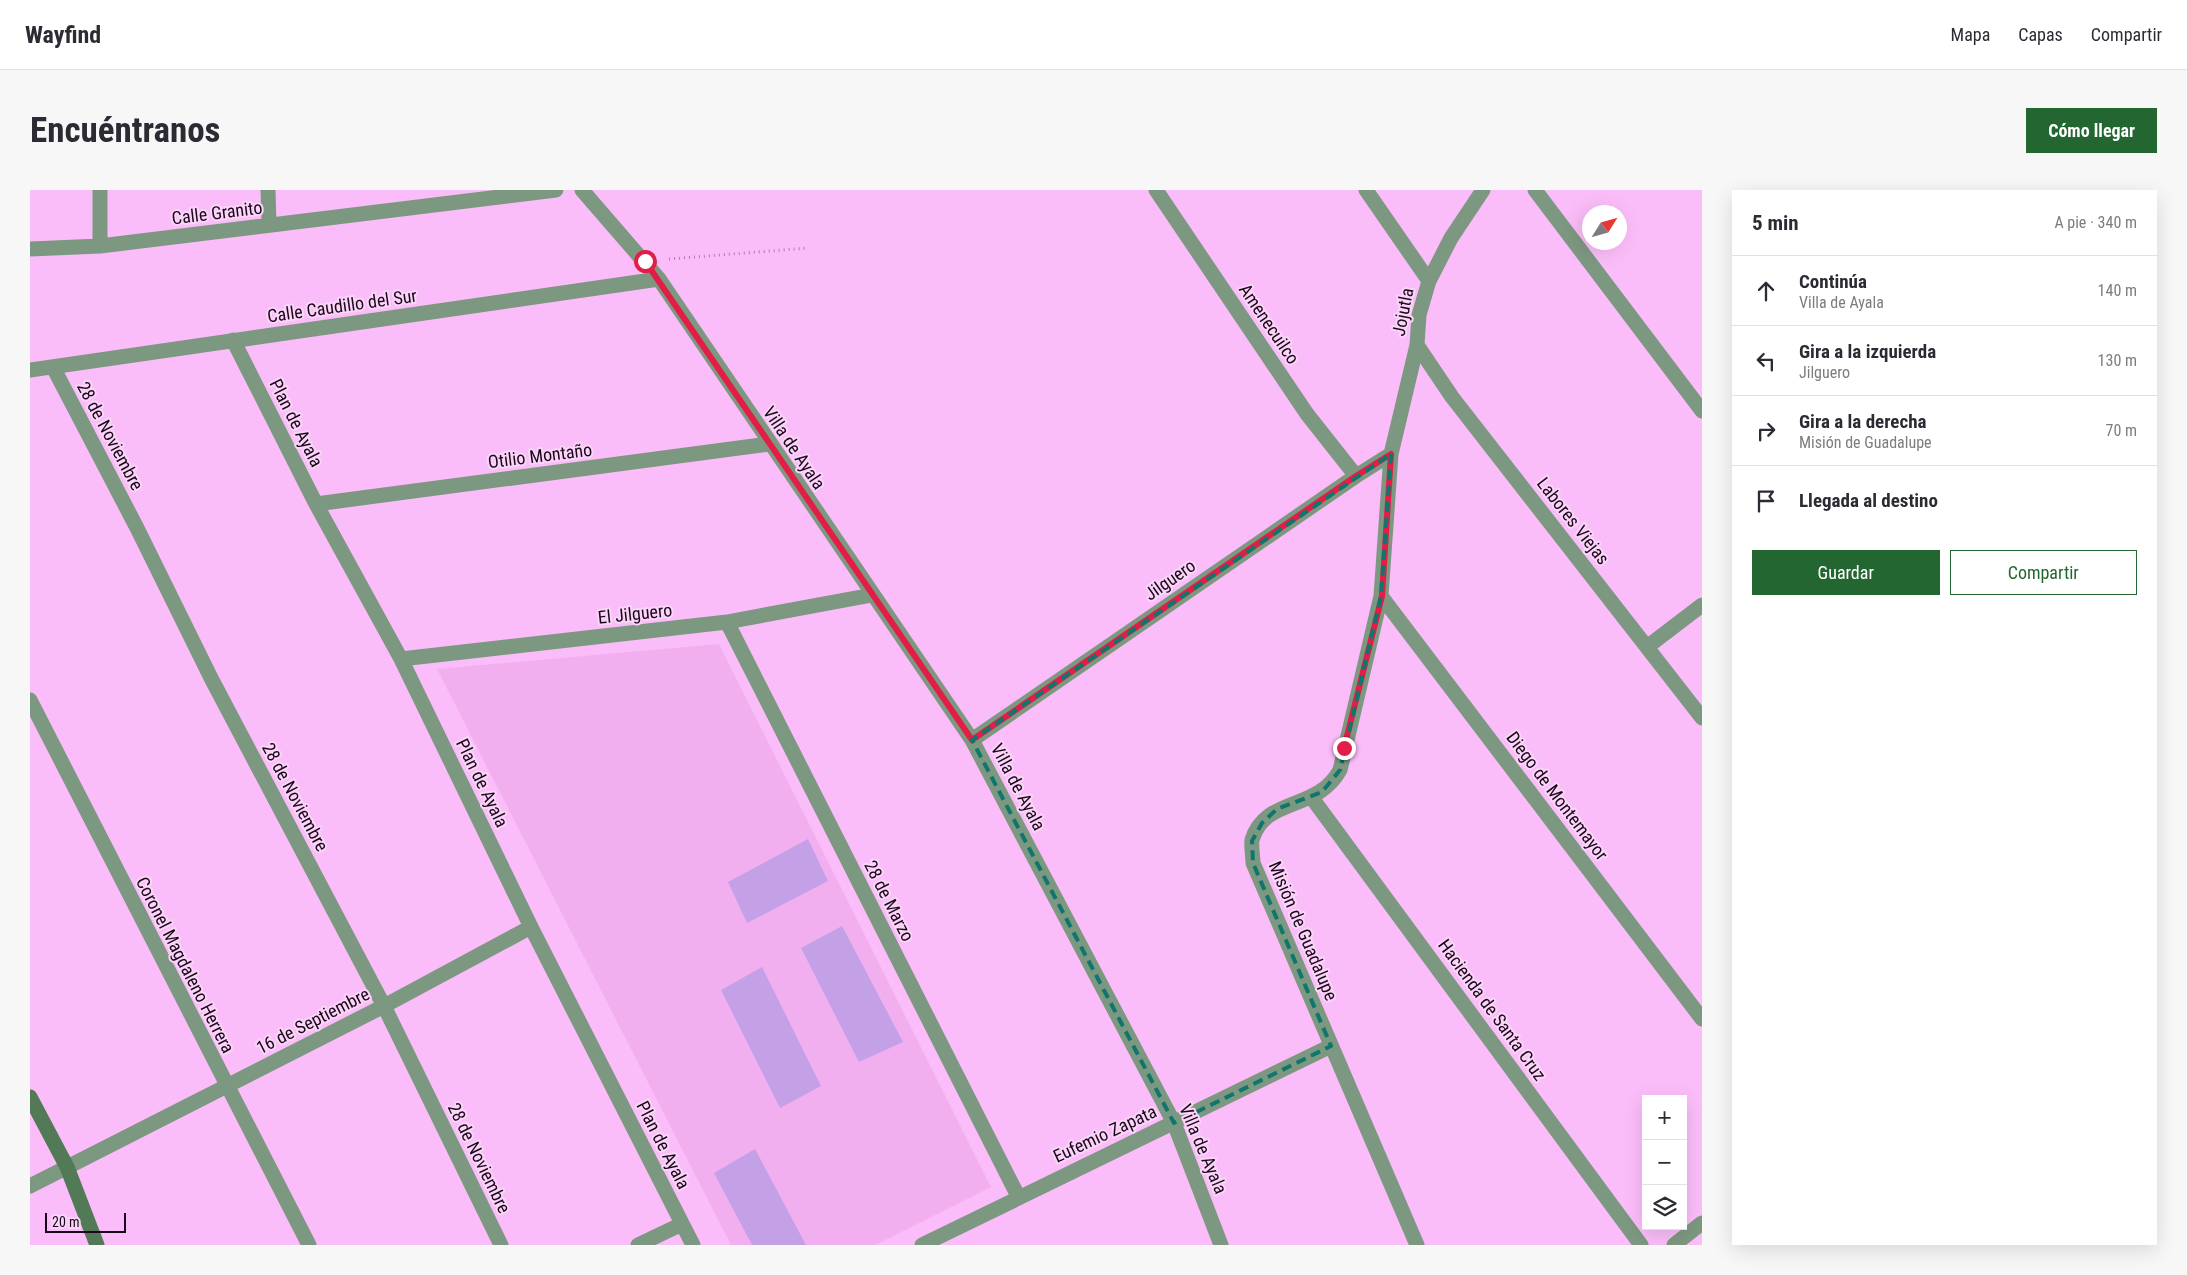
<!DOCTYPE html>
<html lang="es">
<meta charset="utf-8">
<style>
:root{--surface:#fff;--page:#f7f7f7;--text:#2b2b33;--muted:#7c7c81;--line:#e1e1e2;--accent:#236631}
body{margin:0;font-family:"Roboto Condensed",sans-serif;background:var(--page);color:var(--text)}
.controls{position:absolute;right:15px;bottom:15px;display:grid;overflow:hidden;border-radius:0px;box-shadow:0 5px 20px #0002}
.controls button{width:45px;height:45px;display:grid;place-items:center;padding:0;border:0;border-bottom:1px solid var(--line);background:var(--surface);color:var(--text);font:25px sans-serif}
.compass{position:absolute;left:1552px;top:15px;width:45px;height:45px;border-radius:50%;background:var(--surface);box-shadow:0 5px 20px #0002;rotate:53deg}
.scale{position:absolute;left:15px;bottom:12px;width:81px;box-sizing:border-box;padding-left:5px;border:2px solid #1c061c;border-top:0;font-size:14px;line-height:18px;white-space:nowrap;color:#1c061c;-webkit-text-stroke:4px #fad5f8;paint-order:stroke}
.stop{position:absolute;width:15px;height:15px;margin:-11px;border:4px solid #e11d48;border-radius:50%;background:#fff}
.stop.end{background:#e11d48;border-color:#fff;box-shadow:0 1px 5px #0008}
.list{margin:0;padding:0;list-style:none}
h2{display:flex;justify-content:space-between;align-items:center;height:65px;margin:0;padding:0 20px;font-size:21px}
h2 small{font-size:16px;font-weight:400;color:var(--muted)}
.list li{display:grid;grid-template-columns:32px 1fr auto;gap:15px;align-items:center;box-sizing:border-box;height:70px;padding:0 20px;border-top:1px solid var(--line)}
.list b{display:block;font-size:19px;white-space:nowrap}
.list p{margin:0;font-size:16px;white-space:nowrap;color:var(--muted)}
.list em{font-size:16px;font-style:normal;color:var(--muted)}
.actions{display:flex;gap:10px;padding:15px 20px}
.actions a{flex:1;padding:11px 0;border:1px solid var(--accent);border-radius:0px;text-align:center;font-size:18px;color:var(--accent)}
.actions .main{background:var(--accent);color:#fff}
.icon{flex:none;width:28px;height:28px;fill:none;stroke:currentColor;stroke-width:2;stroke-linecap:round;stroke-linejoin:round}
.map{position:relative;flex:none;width:1672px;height:1055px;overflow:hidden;border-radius:0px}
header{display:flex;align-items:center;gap:30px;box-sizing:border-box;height:70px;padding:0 25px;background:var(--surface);border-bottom:1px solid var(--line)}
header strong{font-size:24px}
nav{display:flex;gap:28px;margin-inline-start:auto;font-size:18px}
.intro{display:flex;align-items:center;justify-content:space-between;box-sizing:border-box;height:120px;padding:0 30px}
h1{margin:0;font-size:35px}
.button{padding:12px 22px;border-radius:0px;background:var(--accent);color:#fff;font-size:18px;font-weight:700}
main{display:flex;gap:30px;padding:0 30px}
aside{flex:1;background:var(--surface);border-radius:0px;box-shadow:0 5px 20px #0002}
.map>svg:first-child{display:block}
.built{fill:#f2aff0}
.building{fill:#c4a0e6}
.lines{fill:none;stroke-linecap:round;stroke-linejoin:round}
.path{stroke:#ae7ead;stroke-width:3;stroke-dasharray:1 4;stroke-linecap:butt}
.street{stroke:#7d9880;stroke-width:15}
.secondary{stroke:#527a57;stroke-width:15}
.route{stroke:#e11d48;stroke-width:6}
.marked{fill:none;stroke:#0f766e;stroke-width:4;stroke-dasharray:10 6;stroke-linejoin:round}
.labels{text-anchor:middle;stroke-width:4;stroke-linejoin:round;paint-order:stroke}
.street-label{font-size:18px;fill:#1c061c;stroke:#fad5f8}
</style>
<header>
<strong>Wayfind</strong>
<nav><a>Mapa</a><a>Capas</a><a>Compartir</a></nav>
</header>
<div class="intro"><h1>Encuéntranos</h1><a class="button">Cómo llegar</a></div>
<main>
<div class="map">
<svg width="1672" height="1055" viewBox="0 0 1672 1055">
<rect width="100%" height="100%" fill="#fbbdf9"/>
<path class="built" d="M689,454L961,997L845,1055H701L407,479Z"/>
<path class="building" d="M778,649L798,691L717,733L698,692Z
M812,736L873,852L829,872L771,758Z
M732,777L791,896L750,918L691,800Z
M725,959L776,1055H722L684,983Z"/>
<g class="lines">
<path class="path" d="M639,69L778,58"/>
<path class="street" d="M238,0L239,35
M552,0L629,89L942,550L1144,933L1191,1055
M1126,0L1277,224L1326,286
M1336,0L1399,91
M1505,0L1672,221
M70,56V0
M0,59L70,56L526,0
M203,150L286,314L371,469L501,737L663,1055
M1387,155L1422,207L1672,528
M23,177L107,338L181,488L354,816L471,1055
M0,180L629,89
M286,314L739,254
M1351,406L1672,829
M697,432L988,1006
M1617,457L1672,415
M371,469L697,432L842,405
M0,510L279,1055
M942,550L1326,286L1361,264
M1282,608L1611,1055
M0,996L354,816L501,737
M608,1055L652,1034
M892,1055L1301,856
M1387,1055L1223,673C1223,667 1221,657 1222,650C1235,606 1287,622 1310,580L1351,406L1361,264L1387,155L1389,125L1399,91L1421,48L1453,0
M1644,1055L1672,1033"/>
<path class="secondary" d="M0,907L37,977L67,1055"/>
</g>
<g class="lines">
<path class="route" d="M615,71L942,550L1326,286L1361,264L1352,406L1314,558"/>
</g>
<path class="marked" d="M1361,264L1351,406L1310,580L1292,602L1247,619L1232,633L1222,651L1223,673L1301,856L1144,933L942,550Z"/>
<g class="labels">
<g class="street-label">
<text transform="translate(187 23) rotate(-7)" y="6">Calle Granito</text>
<text transform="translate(312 116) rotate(-8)" y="6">Calle Caudillo del Sur</text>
<text transform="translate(1373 122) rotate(-79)" y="6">Jojutla</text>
<text transform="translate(1239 134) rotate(56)" y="6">Amenecuilco</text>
<text transform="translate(266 233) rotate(63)" y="6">Plan de Ayala</text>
<text transform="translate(80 246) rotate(62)" y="6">28 de Noviembre</text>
<text transform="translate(764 258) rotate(56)" y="6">Villa de Ayala</text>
<text transform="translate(510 266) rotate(-7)" y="6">Otilio Montaño</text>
<text transform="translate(1543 331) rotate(52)" y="6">Labores Viejas</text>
<text transform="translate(1140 390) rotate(-35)" y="6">Jilguero</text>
<text transform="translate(605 424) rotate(-6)" y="6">El Jilguero</text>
<text transform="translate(452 593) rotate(64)" y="6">Plan de Ayala</text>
<text transform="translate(988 597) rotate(62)" y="6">Villa de Ayala</text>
<text transform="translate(1527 606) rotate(53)" y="6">Diego de Montemayor</text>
<text transform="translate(265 607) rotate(62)" y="6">28 de Noviembre</text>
<text transform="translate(859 711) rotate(63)" y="6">28 de Marzo</text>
<text transform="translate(1273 741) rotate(67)" y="6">Misión de Guadalupe</text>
<text transform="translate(155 775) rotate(63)" y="6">Coronel Magdaleno Herrera</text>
<text transform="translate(1462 820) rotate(54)" y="6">Hacienda de Santa Cruz</text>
<text transform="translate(283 831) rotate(-27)" y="6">16 de Septiembre</text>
<text transform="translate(1075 944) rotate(-25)" y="6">Eufemio Zapata</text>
<text transform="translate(633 955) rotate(63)" y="6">Plan de Ayala</text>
<text transform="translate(1173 959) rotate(67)" y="6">Villa de Ayala</text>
<text transform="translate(449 968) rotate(64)" y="6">28 de Noviembre</text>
</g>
</g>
</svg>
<div class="controls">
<button>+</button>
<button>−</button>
<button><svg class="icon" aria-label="layers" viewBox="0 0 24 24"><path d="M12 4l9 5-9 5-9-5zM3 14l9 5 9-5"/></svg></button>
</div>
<svg class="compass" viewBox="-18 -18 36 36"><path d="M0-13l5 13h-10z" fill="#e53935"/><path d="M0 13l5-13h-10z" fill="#7c7c81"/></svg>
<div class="scale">20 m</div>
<div class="stop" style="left:615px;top:71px"></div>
<div class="stop end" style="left:1314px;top:558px"></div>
</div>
<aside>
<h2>5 min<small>A pie · 340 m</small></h2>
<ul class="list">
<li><svg class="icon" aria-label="ahead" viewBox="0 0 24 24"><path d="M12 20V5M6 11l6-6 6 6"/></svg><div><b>Continúa</b><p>Villa de Ayala</p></div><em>140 m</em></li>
<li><svg class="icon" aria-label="left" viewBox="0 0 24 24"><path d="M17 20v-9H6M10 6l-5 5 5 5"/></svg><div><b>Gira a la izquierda</b><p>Jilguero</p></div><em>130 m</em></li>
<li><svg class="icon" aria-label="right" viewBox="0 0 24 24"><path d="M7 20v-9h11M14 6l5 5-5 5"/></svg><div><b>Gira a la derecha</b><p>Misión de Guadalupe</p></div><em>70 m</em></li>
<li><svg class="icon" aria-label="arrive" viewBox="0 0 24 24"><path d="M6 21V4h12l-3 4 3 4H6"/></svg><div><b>Llegada al destino</b></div></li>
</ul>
<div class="actions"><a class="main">Guardar</a><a>Compartir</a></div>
</aside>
</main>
